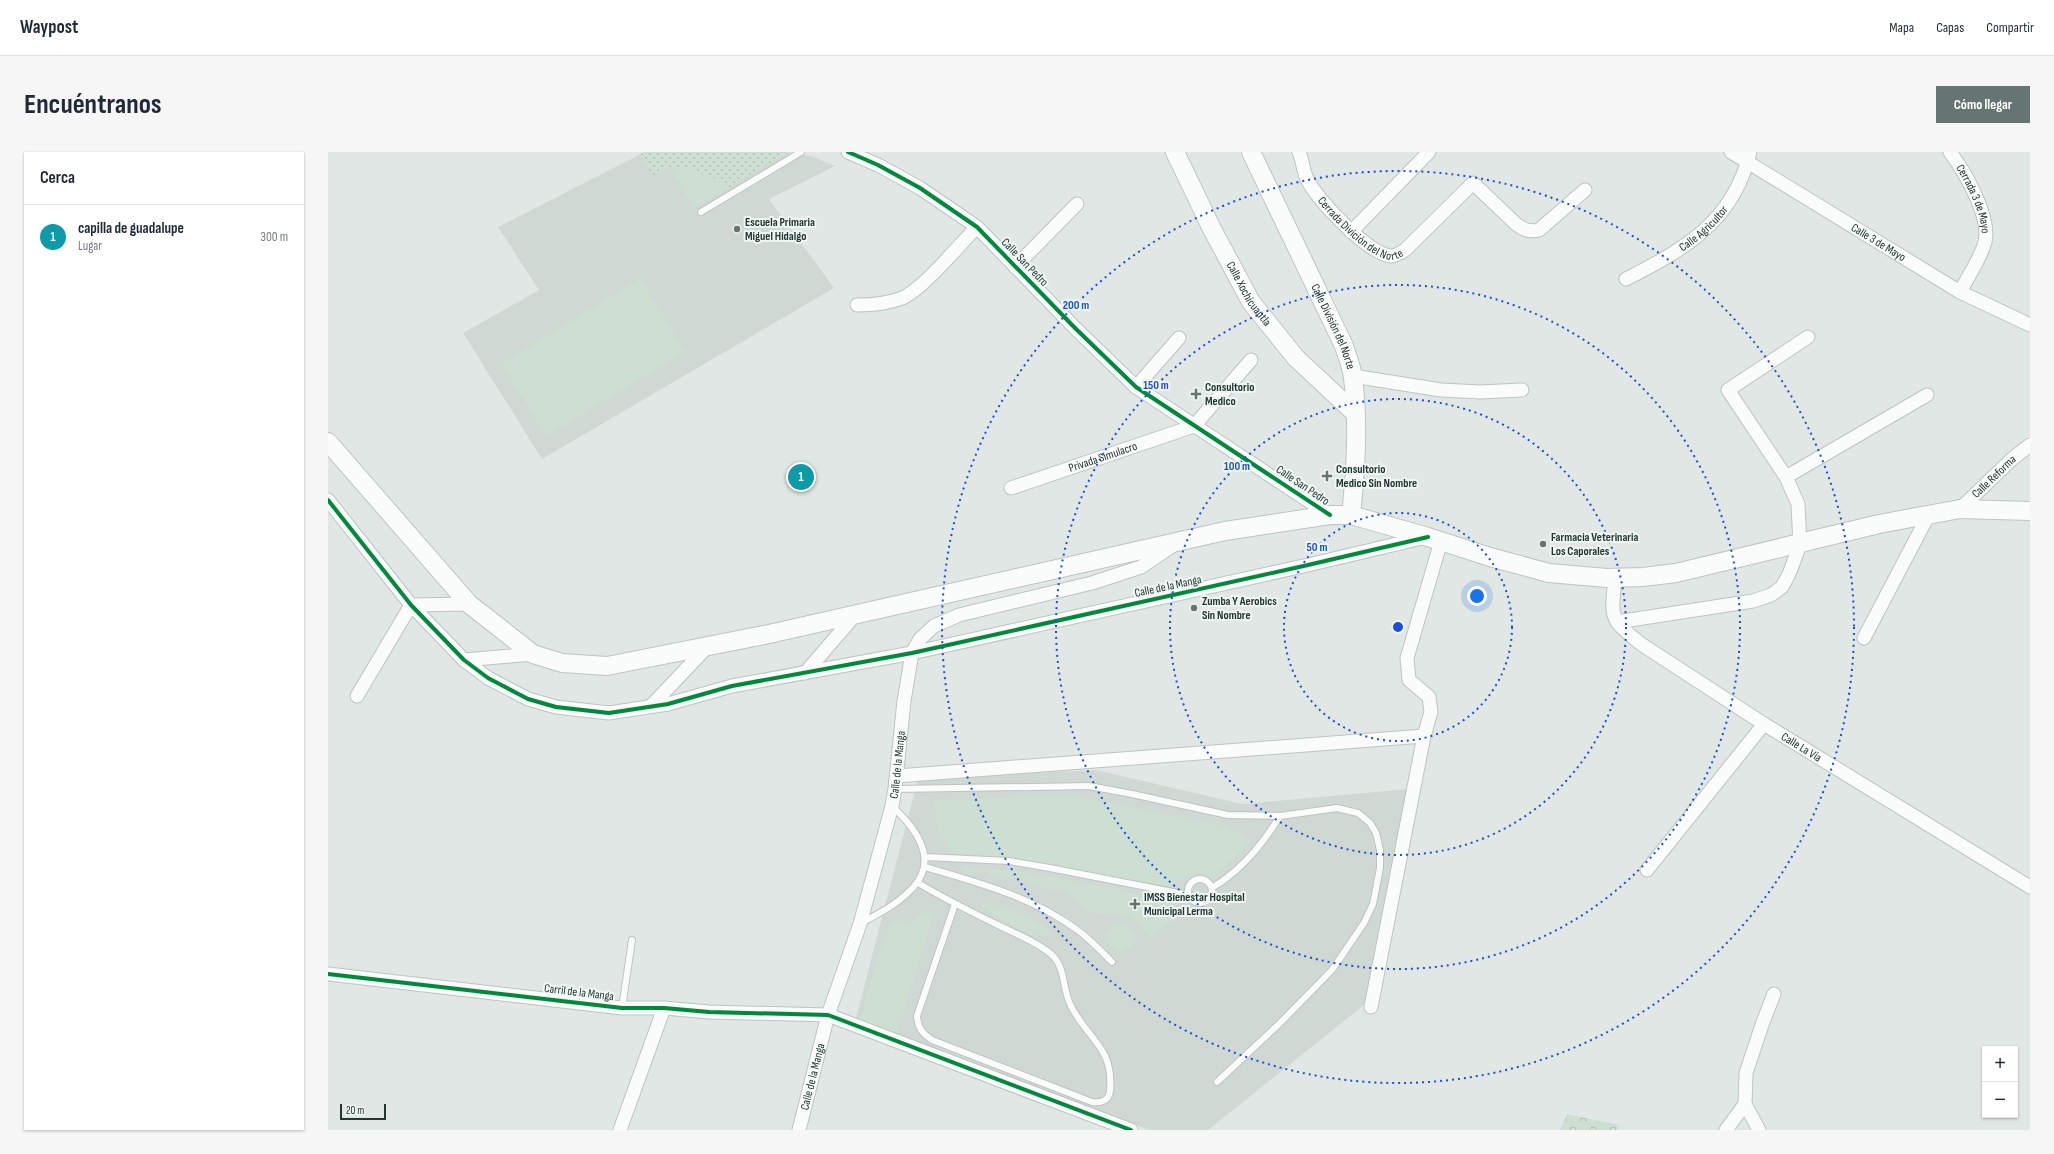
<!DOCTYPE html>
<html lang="es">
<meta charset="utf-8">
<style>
:root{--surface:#fff;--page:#f6f6f7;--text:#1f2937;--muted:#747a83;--line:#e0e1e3;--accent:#657571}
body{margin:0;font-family:"Sofia Sans Condensed",sans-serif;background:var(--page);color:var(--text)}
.controls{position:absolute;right:12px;bottom:12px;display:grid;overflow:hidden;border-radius:0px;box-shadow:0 1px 3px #0004}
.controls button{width:36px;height:36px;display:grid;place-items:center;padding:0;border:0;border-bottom:1px solid var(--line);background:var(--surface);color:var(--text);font:20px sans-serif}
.scale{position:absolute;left:12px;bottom:10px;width:46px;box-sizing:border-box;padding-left:4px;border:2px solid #223733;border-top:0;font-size:11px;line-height:14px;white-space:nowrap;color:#223733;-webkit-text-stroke:3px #eff6f3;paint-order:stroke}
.you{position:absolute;left:1149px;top:444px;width:14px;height:14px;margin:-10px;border:3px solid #fff;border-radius:50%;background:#1a73e8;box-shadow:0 0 0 6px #1a73e833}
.badge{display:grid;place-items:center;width:26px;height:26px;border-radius:50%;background:var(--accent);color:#fff;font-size:13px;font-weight:700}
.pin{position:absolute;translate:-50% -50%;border:2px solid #fff;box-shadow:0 1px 4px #0006}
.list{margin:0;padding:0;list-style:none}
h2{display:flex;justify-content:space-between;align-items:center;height:52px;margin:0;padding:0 16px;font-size:17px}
h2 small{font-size:13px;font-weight:400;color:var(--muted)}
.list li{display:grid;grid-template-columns:26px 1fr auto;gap:12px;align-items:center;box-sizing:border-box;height:64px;padding:0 16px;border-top:1px solid var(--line)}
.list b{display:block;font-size:15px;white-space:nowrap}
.list p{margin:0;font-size:13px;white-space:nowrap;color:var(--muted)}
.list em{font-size:13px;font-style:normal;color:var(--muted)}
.map{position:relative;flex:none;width:1702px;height:978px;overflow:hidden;border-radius:0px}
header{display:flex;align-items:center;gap:24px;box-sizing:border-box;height:56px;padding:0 20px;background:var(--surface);border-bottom:1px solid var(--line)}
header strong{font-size:19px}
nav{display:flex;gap:22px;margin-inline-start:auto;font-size:14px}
.intro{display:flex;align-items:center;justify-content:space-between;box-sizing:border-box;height:96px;padding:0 24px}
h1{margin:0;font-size:28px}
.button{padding:10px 18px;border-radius:0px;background:var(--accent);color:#fff;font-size:14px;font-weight:700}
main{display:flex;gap:24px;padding:0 24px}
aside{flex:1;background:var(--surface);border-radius:0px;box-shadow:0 1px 3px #0004}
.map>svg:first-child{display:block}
.built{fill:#d0d8d4}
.grass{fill:url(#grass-dots)}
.forest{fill:url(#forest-crowns)}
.garden{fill:#ccdfd2}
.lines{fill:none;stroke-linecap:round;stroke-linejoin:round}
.lane-casing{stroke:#bec4c1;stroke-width:8}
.street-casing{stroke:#bec4c1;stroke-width:15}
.secondary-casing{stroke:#bec4c2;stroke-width:20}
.lane{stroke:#fafbfb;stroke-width:6}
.street{stroke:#fafbfb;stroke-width:13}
.secondary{stroke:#fafbfb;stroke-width:18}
.cycleway-casing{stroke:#eff6f3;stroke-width:6}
.cycleway{stroke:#00873e;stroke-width:4}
.ring{fill:none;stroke:#1d4ed8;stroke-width:2;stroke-dasharray:2 4}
.poi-dot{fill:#657571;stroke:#eff6f3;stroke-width:1.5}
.labels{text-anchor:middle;stroke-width:4;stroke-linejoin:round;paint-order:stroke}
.street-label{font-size:12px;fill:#223733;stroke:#eff6f3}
.poi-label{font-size:12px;font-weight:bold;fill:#223733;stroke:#eff6f3;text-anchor:start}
.centre{fill:#1d4ed8;stroke:#eff6f3;stroke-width:2}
.ring-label{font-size:12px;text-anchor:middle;font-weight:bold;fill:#1d4ed8;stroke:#eff6f3;stroke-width:4;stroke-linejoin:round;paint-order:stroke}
</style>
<header>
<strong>Waypost</strong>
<nav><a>Mapa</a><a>Capas</a><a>Compartir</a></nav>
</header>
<div class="intro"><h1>Encuéntranos</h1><a class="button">Cómo llegar</a></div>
<main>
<aside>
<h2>Cerca<small></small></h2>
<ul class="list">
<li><span class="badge" style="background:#0f9aa8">1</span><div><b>capilla de guadalupe</b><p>Lugar</p></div><em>300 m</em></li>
</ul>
</aside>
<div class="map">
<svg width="1702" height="978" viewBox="0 0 1702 978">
<defs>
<pattern id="grass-dots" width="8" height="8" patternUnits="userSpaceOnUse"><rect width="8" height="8" fill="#ccdfd2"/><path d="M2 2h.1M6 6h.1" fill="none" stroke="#afc0b5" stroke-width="1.8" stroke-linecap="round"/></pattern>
<pattern id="forest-crowns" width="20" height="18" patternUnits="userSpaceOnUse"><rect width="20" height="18" fill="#ccdfd2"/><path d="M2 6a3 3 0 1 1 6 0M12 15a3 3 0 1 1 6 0" fill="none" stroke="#afc0b5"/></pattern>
</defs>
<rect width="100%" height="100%" fill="#e1e7e4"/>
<path class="built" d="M317,0H457L483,4L507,14L441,47L506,136L214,307L135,181L211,138L170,75Z
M768,618L914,652L1081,637L1036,853L880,978H821L528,866L590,627Z"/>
<path class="grass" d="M317,0H448L458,2L366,56L341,15L325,24L312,2Z"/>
<path class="forest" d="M1239,962L1291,973L1289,978H1232Z"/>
<path class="garden" d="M349,16L362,17L399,31L401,36L366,56L344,19Z
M312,127L357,200L218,284L174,212Z
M715,644L753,645L851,665L898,675L923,689L886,725C869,717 859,721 846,734L622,702L610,677L606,649Z
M633,714L693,720L789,737L842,751L852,763L822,785L807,768L798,763L785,761L771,762L763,760L753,754L744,743L738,739L730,737H714L689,725L672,727L664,725L660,720L655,719L649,721L637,719Z
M651,751C678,753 708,766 728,784C698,784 673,770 651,751Z
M596,760L606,762L568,883L532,869C541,836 548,804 563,772L574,768L583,771Z
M792,771C802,773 805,779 808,788L803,794L793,800C784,797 779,792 778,783L784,775Z"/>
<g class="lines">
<g class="lane-casing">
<path id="lane" d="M373,60L473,0
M567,637L761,634L804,642L900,663L952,664L1009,656L1030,661L1042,671L1048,681L1052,698V716L1045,752L1036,771L1004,818L950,873L889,930
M598,705L681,709L722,716L860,743
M597,715C649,730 704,745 748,777C761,786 773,799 784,810
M860 739a12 12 0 1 1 24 0a12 12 0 1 1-24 0Z
M590,731C617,747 645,761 674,775C690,783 711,791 724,803C738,816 734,837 743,854C760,888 786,895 782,939C781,949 773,951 764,950L604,888C594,881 590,876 589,864L627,752
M884,736C912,719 935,692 952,664
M533,771C594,740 624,710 564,654
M294,856L304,788"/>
</g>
<g class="street-casing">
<g id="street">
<path d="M520,0L550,13L592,36L649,75L747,176L808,235L1002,363"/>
<path id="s1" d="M971,0C975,9 975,20 980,29C991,49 1040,102 1063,104C1068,104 1072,101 1077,98L1145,31L1188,72C1196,78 1201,80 1211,78L1257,38"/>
<path id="s2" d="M1403,0L1632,140L1702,173"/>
<path id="s3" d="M1622,0C1637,20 1663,65 1657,90C1652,108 1640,124 1632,140"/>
<path d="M1023,80L1101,0"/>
<path d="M687,115L749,52"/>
<path id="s4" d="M1298,127C1357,97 1406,69 1422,0"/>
<path d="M529,153C545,153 559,152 574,146C595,137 632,92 649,75"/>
<path d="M1025,224L1113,238L1152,240L1194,238"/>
<path d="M808,235L851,186"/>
<path d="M1458,325L1599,243"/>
<path id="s5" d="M683,336L866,274L923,208"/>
<path d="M0,348L83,453L136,508L160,526L200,547L228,555L281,561L340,552L404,534L584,501L980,413L1098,385"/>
<path id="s6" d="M1632,357L1684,307L1702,293"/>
<path id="s7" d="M1287,426C1283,466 1281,466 1313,492L1436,572L1702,735"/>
<path d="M1289,470L1425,449L1443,443L1454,435L1461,422L1472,393L1470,352L1458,325L1400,238L1480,185"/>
<path d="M1536,486L1600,364"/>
<path d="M136,508L205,502"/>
<path d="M477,521L528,462"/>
<path d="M29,544L83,453L141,452"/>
<path d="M323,554L380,494"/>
<path d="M569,624L1096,584"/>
<path d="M1319,718L1436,572"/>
<path d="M0,822L294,856H336L381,860L500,863L803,978"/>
<path d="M1043,855L1096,584L1103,560L1101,545L1081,528L1079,506L1113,389"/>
<path d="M1417,952L1431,978"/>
<path d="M292,978L336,856"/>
<path id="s8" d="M471,978L500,863L532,772L564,654L567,637L576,549L584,501L592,487L606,474L631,463L764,431L813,415L847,392"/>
<path d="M1398,978L1417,952L1418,921L1435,870L1446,842"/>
</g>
</g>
<g class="secondary-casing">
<g id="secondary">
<path id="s9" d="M847,0L884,77L923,150L968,206L1027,261"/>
<path id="s10" d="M923,0L1016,194C1019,204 1024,215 1025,226C1031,271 1028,318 1023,363"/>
<path d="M0,290L141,452L205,502L234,511L279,514L441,482L897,379L1002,363H1023L1100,385L1162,405L1221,421L1279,426L1315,425L1348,421L1551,372L1632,357L1702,359"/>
</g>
</g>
<use href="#lane" class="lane"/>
<use href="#street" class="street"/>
<use href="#secondary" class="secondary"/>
<g class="cycleway-casing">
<path id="cycleway" d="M520,0L550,13L592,36L649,75L747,176L808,235L1002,363
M0,348L83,453L136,508L160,526L200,547L228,555L281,561L340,552L404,534L584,501L980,413L1100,385
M0,822L294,856H336L381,860L500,863L803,978"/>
</g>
<use href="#cycleway" class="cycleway"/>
</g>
<g class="ring">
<circle cx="1070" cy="475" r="114"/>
<circle cx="1070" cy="475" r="228"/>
<circle cx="1070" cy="475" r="342"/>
<circle cx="1070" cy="475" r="456"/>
</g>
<g class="poi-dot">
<circle cx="409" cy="77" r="4"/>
<path d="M866 236h4v4h4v4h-4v4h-4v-4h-4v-4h4z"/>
<path d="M997 318h4v4h4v4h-4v4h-4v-4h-4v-4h4z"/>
<circle cx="1215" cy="392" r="4"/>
<circle cx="866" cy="456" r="4"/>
<path d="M805 746h4v4h4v4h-4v4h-4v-4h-4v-4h4z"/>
</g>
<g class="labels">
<g class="street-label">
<text dy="4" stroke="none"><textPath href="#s3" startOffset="53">Cerrada 3 de Mayo</textPath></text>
<text dy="4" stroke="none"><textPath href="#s1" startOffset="104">Cerrada Divición del Norte</textPath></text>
<text dy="4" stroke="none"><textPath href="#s4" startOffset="93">Calle Agricultor</textPath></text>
<text dy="4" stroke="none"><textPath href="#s2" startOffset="173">Calle 3 de Mayo</textPath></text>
<text transform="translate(697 110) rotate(46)" y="4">Calle San Pedro</text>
<text dy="4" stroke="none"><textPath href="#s9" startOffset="160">Calle Xochicuautla</textPath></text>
<text dy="4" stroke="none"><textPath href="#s10" startOffset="193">Calle División del Norte</textPath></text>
<text dy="4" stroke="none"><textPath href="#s5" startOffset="97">Privada Simulacro</textPath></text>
<text dy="4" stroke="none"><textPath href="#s6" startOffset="47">Calle Reforma</textPath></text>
<text transform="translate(975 333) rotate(34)" y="4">Calle San Pedro</text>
<text transform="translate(840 434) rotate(-12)" y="4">Calle de la Manga</text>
<text dy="4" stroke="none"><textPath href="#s7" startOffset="268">Calle La Vía</textPath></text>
<text dy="4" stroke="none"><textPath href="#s8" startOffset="379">Calle de la Manga</textPath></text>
<text transform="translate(251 840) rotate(7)" y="4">Carril de la Manga</text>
<text dy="4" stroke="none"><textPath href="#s8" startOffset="55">Calle de la Manga</textPath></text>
</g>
<g class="poi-label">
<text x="417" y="74">Escuela Primaria<tspan x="417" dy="14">Miguel Hidalgo</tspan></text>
<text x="877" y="239">Consultorio<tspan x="877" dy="14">Medico</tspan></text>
<text x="1008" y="321">Consultorio<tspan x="1008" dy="14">Medico Sin Nombre</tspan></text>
<text x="1223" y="389">Farmacia Veterinaria<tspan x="1223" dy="14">Los Caporales</tspan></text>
<text x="874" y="453">Zumba Y Aerobics<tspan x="874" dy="14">Sin Nombre</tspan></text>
<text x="816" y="749">IMSS Bienestar Hospital<tspan x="816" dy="14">Municipal Lerma</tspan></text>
</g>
</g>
<circle cx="1070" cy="475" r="6" class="centre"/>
<g class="ring-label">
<text x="748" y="157">200 m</text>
<text x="828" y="237">150 m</text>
<text x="909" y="318">100 m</text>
<text x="989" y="399">50 m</text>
</g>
</svg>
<div class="controls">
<button>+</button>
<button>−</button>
</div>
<div class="scale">20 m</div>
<div class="you"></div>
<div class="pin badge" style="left:473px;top:325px;background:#0f9aa8">1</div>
</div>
</main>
